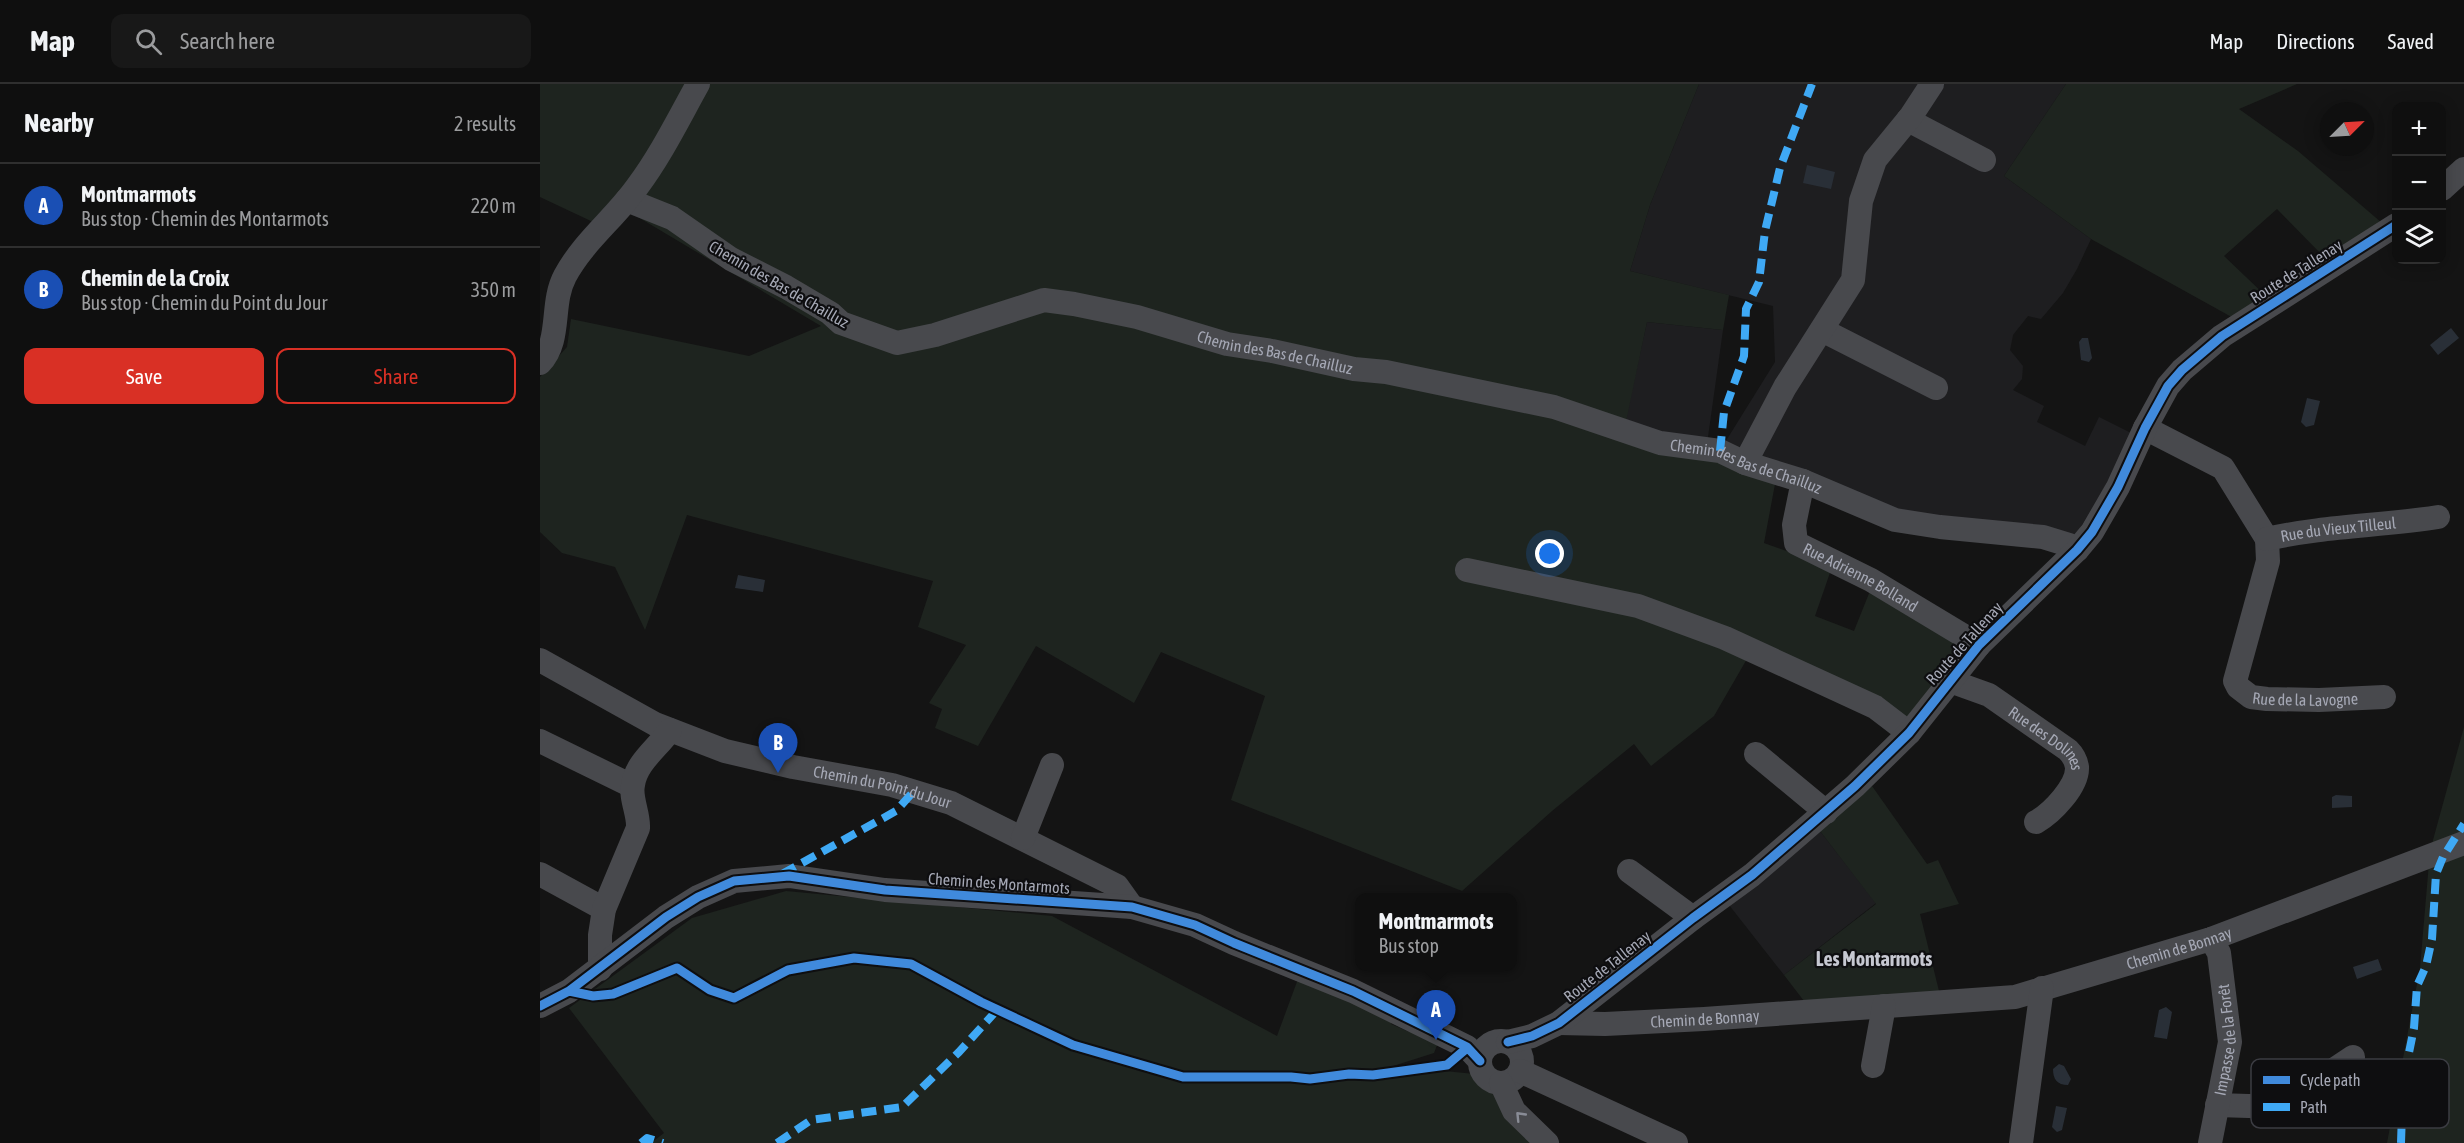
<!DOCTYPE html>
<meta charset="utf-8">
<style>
:root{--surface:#0f0f0f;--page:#181818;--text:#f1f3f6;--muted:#9b9c9e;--line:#2f2f2f;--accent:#d93025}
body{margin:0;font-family:"Asap Condensed",sans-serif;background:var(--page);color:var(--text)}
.controls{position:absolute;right:18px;top:18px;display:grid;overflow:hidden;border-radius:12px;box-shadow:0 3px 15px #0003}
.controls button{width:54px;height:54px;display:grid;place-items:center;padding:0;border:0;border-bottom:2px solid var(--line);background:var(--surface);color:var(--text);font:30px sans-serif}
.compass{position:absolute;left:1780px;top:18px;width:54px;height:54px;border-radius:50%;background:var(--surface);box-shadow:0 3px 15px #0003;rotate:66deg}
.you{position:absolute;left:1010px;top:470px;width:21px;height:21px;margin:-15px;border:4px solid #fff;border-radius:50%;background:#1a73e8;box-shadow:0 0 0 9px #1a73e833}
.badge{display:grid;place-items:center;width:39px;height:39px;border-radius:50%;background:var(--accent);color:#fff;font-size:20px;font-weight:700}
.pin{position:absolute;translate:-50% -50px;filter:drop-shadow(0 2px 3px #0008)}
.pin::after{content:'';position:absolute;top:32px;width:21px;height:18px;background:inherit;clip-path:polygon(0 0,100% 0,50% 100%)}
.popup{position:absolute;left:815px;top:809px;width:162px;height:78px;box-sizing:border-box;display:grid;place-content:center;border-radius:12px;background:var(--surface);filter:drop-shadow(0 2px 4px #0005);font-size:20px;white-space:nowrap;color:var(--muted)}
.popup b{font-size:22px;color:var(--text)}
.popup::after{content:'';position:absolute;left:50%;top:100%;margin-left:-12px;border:12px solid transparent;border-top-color:var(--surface)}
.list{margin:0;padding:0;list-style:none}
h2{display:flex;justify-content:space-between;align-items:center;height:78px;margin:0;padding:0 24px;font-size:26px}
h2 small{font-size:20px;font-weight:400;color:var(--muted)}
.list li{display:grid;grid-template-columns:39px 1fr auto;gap:18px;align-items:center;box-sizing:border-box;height:84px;padding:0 24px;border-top:2px solid var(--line)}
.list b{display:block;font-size:22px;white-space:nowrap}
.list p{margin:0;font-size:20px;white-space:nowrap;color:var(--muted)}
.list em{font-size:20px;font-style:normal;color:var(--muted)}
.actions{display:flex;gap:12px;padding:18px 24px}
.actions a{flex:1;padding:14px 0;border:2px solid var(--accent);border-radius:12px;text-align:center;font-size:21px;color:var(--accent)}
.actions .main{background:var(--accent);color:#fff}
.icon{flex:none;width:33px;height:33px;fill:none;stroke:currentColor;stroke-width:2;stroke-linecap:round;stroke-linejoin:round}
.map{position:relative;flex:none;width:1924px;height:1059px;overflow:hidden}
header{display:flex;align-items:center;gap:36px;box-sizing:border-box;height:84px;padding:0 30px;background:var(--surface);border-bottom:2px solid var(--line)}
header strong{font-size:28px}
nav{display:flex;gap:33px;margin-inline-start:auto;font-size:21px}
.search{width:420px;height:54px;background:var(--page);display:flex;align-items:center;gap:15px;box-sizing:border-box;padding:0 21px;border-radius:12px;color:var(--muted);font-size:22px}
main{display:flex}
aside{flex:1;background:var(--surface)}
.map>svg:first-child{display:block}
.built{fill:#1e1e20}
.green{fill:#1e241f}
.water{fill:#292f37}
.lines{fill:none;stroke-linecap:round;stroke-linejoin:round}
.minor{stroke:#48494d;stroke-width:24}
.quiet{stroke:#3fa9f5;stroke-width:8;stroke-dasharray:15 8;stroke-linecap:butt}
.cycleway-casing{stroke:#0e0e10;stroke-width:13}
.cycleway{stroke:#408adc;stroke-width:9}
.oneway{stroke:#898c96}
.labels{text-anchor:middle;stroke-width:4.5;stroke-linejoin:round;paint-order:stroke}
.street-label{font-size:16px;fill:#a5a8b5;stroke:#0e0e10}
.quarter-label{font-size:20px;font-weight:bold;fill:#c6c8d1;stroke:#0e0e10}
.key{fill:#0e0e10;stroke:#3b3c42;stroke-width:1.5}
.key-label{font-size:16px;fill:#a5a8b5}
</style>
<header>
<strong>Map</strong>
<div class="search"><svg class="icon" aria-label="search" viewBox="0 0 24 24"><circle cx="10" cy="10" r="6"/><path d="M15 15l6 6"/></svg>Search here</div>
<nav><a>Map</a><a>Directions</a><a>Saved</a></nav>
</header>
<main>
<aside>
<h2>Nearby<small>2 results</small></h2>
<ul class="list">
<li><span class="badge" style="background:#1a4fb4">A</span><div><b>Montmarmots</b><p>Bus stop · Chemin des Montarmots</p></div><em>220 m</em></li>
<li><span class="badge" style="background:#1a4fb4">B</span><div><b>Chemin de la Croix</b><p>Bus stop · Chemin du Point du Jour</p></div><em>350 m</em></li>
</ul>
<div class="actions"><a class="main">Save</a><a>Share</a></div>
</aside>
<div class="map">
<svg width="1924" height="1059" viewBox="0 0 1924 1059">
<rect width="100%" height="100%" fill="#141414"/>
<path class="built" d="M1159,0H1526L1464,92L1551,155L1537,185L1523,209L1501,235L1488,232L1473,251L1470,266L1483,282L1482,295L1473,306L1504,322L1497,338L1545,362L1559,333L1595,351L1535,453L1363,434L1184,360L1235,278L1233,222L1090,187L1110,121Z
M1107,238L1183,246L1167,360L1084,342Z
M1280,747L1336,819L1244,891L1189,821Z"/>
<path class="green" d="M0,0H1159L1110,121L1090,187L1189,211L1183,246L1107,238L1084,347L1184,360L1235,400L1224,459L1292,483L1275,532L1314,547L1330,507L1426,562L1374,637L1215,561L1174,632L1111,682L1094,660L1012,727L922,807L691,716L725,612L621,568L594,619L496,562L438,662L395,644L402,625L389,619L426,561L378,543L393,497L147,431L105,546L75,483L22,469L0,448V293L27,263L31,235L209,272L281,242L71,117L53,138L0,113Z
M1526,0H1757L1699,25L1758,67L1842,139L1784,173L1737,125L1684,172L1729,215L1697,236L1551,155L1464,92Z
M1924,643V1059H1847L1880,884L1890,767Z
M1332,702L1387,780L1398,776L1419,820L1380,830L1399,907L1264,917L1244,891L1336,820L1280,747Z
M246,807L512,832L737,952L758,895L853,935L851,940L867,947L899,956L894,969L853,982L935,990L997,1059H111L124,1049L29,924L152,834Z"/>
<path class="water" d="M1267,81L1295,88L1291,105L1263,99Z
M1911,244L1919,254L1898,271L1890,261Z
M1542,254H1548L1552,274L1549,278L1541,276L1539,258Z
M1767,314L1780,317L1774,341L1766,343L1761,338Z
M198,491L225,496L223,508L195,504Z
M1796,711L1812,712V723L1792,724V713Z
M1838,875L1842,886L1817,895L1813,883Z
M1626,923L1632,928L1627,955L1614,953L1619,926Z
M1519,980L1524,982L1531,995L1528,1001C1517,1001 1513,995 1513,985Z
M1516,1022L1527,1024L1522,1046L1517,1048L1512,1043Z"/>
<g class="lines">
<g class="minor">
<path d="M1368,36L1444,76"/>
<path d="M1902,105L1924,85"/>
<path id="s1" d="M87,116L132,134L191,175L246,203L290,229L301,239L357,259L395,251L504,216L534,220L597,233L687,260L732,267L814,285L846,288L1014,323L1120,359L1180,367L1205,379L1263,397L1355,436L1400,443L1503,453L1529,461L1537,466"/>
<path d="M1282,246L1396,304"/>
<path d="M0,279C22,256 10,220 25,192C43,158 75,134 97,103C121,71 139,34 158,0"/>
<path d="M1605,344L1683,384L1727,455"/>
<path d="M1205,379L1245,303L1313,196L1321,117L1335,76L1371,32L1392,0"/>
<path id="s2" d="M1263,397L1254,441L1256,459L1331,496L1439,561"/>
<path id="s3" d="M1727,455L1728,477L1695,597L1698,603L1711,613L1727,615L1779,616L1844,613"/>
<path id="s4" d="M1727,455C1783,442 1842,442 1898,433"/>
<path d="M927,486L1098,522L1185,554L1335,623L1369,649"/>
<path id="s5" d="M0,576L115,640L185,667L253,683L352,701L411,719L577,802L592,823"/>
<path id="s6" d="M1410,597L1449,611L1528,666C1533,671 1536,676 1537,683C1538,702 1512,729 1496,738"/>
<path d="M0,657L92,702"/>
<path d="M1216,670L1286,728"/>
<path d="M483,754L512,681"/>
<path d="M1089,787L1153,834"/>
<path d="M0,790L64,825"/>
<path d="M60,885V851L64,825L98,744C99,730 90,714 93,701C96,678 118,664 130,646"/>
<path d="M0,922L29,907L126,833L158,813L194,797L249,792L345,806L592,823L655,841L694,859L813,907L927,963L940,977"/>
<path id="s7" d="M1019,939L1065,940L1164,935L1475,913L1671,855L1924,759"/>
<circle cx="961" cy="978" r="21"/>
<path d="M968,958L992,952L1019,939L1153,834L1212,791L1315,702L1369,649L1439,561L1537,466L1552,448L1578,403L1605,344L1628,302L1642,286L1682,252L1856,141"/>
<path d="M1333,982L1344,922"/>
<path d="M980,987L1136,1059"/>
<path d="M961,999L974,1027L1007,1059"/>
<path d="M1677,1021L1769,1024L1783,993L1813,973"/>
<path d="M1481,1059L1502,904"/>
<path id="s8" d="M1670,1059L1690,958L1679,869L1671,855"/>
</g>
<path class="quiet" d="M1180,367L1184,328L1204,272L1206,225L1219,198L1225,147L1240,84L1272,0
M242,790L356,727L373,708
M101,1059L107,1054L123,1059
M237,1059L271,1036L362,1023L419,968L457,926
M1861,1059L1863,998L1874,944L1877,902L1886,882L1892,855L1896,790L1903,773L1924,740"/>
<g class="cycleway-casing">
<path id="cycleway" d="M29,907L53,912L73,910L137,884L170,906L194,914L248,886L314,874L371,880L441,918L533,961L643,993H751L770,995L809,990L833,991L907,981L927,964
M0,922L29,907L126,833L158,813L194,797L249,792L345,806L592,823L655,841L694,859L813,907L927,963L940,977
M968,958L992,952L1019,939L1153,834L1212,791L1315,702L1369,649L1439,561L1537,466L1552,448L1578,403L1605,344L1628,302L1642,286L1682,252L1856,141"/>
</g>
<use href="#cycleway" class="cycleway"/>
</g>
<defs><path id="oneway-chevron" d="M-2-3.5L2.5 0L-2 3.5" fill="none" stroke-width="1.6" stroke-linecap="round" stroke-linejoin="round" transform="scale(1.5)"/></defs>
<use class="oneway" href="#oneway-chevron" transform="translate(980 1032) rotate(-134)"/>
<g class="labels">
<g class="street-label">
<text transform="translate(1756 187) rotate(-32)" y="6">Route de Tallenay</text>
<text transform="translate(239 200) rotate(30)" y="6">Chemin des Bas de Chailluz</text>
<text dy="6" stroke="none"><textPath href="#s1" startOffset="698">Chemin des Bas de Chailluz</textPath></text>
<text dy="6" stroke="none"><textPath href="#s1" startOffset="1184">Chemin des Bas de Chailluz</textPath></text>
<text dy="6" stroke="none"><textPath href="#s4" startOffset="72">Rue du Vieux Tilleul</textPath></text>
<text dy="6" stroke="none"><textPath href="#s2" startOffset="136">Rue Adrienne Bolland</textPath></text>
<text transform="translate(1424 559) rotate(-48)" y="6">Route de Tallenay</text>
<text dy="6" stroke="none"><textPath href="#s3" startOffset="224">Rue de la Lavogne</textPath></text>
<text dy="6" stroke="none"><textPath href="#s6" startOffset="114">Rue des Dolines</textPath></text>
<text dy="6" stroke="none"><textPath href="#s5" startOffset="368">Chemin du Point du Jour</textPath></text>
<text transform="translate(459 799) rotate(4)" y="6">Chemin des Montarmots</text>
<text dy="6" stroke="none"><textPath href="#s7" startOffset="628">Chemin de Bonnay</textPath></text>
<text transform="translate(1067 882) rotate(-38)" y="6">Route de Tallenay</text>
<text dy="6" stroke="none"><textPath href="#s7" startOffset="146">Chemin de Bonnay</textPath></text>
<text dy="6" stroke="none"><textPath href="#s8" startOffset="105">Impasse de la Forêt</textPath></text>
</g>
<g class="quarter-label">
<text x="1334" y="882">Les Montarmots</text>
</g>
</g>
<rect x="1711" y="975" width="198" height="69" rx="9" class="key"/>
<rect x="1723" y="992" width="27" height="8" fill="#408adc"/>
<rect x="1723" y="1019" width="27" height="8" fill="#3fa9f5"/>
<g class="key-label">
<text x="1760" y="1002">Cycle path</text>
<text x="1760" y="1029">Path</text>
</g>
</svg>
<div class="controls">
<button>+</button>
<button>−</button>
<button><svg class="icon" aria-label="layers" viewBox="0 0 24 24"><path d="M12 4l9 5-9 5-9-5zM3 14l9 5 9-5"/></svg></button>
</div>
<svg class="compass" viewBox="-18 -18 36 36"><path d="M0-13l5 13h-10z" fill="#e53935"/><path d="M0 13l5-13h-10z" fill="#9b9c9e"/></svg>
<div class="you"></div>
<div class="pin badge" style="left:896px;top:956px;background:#1a4fb4">A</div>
<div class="popup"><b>Montmarmots</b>Bus stop</div>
<div class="pin badge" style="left:238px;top:689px;background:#1a4fb4">B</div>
</div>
</main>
